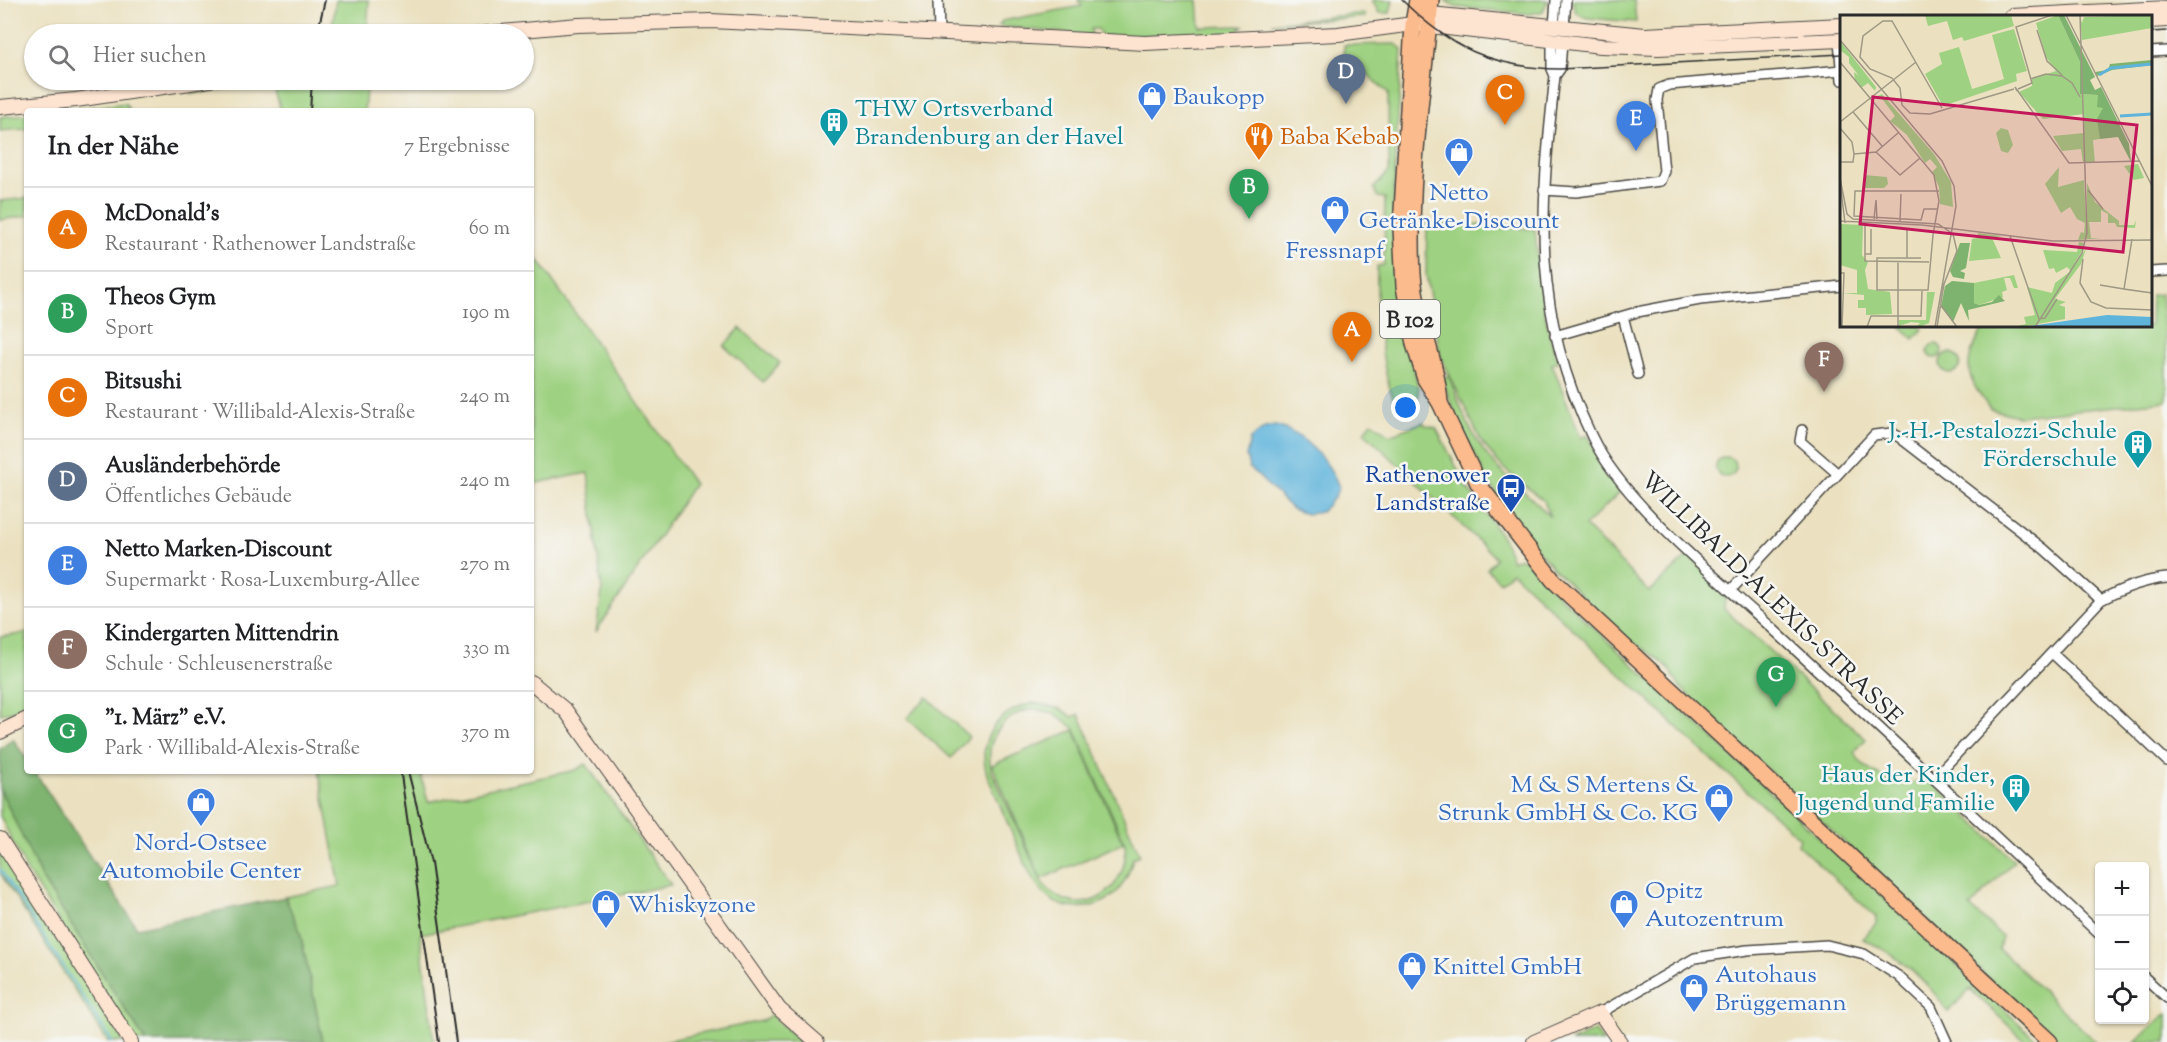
<!DOCTYPE html>
<html lang="de">
<meta charset="utf-8">
<style>
:root{--surface:#fff;--page:#f6f6f6;--text:#202124;--muted:#757577;--line:#e0e0e0;--accent:#ea580c}
body{margin:0;font-family:"Sorts Mill Goudy",serif;background:var(--page);color:var(--text)}
.controls{position:absolute;right:18px;bottom:18px;display:grid;overflow:hidden;border-radius:6px;box-shadow:0 2px 4px #0004}
.controls button{width:54px;height:54px;display:grid;place-items:center;padding:0;border:0;border-bottom:2px solid var(--line);background:var(--surface);color:var(--text);font:30px sans-serif}
.you{position:absolute;left:1406px;top:408px;width:21px;height:21px;margin:-15px;border:4px solid #fff;border-radius:50%;background:#1a73e8;box-shadow:0 0 0 9px #1a73e833}
.badge{display:grid;place-items:center;width:39px;height:39px;border-radius:50%;background:var(--accent);color:#fff;font-size:20px;font-weight:700}
.pin{position:absolute;translate:-50% -50px;filter:drop-shadow(0 2px 3px #0008)}
.pin::after{content:'';position:absolute;top:32px;width:21px;height:18px;background:inherit;clip-path:polygon(0 0,100% 0,50% 100%)}
.list{margin:0;padding:0;list-style:none}
h2{display:flex;justify-content:space-between;align-items:center;height:78px;margin:0;padding:0 24px;font-size:26px}
h2 small{font-size:20px;font-weight:400;color:var(--muted)}
.list li{display:grid;grid-template-columns:39px 1fr auto;gap:18px;align-items:center;box-sizing:border-box;height:84px;padding:0 24px;border-top:2px solid var(--line)}
.list b{display:block;font-size:22px;white-space:nowrap}
.list p{margin:0;font-size:20px;white-space:nowrap;color:var(--muted)}
.list em{font-size:20px;font-style:normal;color:var(--muted)}
.icon{flex:none;width:33px;height:33px;fill:none;stroke:currentColor;stroke-width:2;stroke-linecap:round;stroke-linejoin:round}
.map{position:relative;flex:none;width:2167px;height:1042px;overflow:hidden}
.search{position:absolute;background:var(--surface);box-shadow:0 2px 4px #0004;left:24px;top:24px;width:510px;height:66px;display:flex;align-items:center;gap:15px;box-sizing:border-box;padding:0 21px;border-radius:33px;color:var(--muted);font-size:22px}
.panel{position:absolute;background:var(--surface);box-shadow:0 2px 4px #0004;left:24px;top:108px;width:510px;height:666px;border-radius:6px}
.map>svg:first-child{display:block}
.green{fill:#9ed181;stroke:#647e56;stroke-width:1.5;fill-rule:evenodd}
.forest{fill:#7eb36f;stroke:#546f4d;stroke-width:1.5}
.water{fill:#5eb4db;stroke:#447083;stroke-width:1.5}
.lines{fill:none;stroke-linecap:round;stroke-linejoin:round}
.stream{stroke:#5eb4db;stroke-width:2}
.street-casing{stroke:#484641;stroke-width:12}
.secondary-casing{stroke:#484641;stroke-width:16}
.primary-casing{stroke:#484641;stroke-width:18}
.street{stroke:#fff;stroke-width:9}
.secondary{stroke:#fde4d1;stroke-width:14}
.primary{stroke:#fbbb8d;stroke-width:15}
.tram{stroke:#2b2b2b;stroke-width:1.5}
.rail{stroke:#2b2b2b;stroke-width:2}
.labels{text-anchor:middle;stroke-width:5;stroke-linejoin:round;paint-order:stroke}
.shield{fill:#f6f6f2;stroke:#686867;stroke-width:1.5}
.shield-label{font-size:22px;font-weight:bold;fill:#2b2b2b}
.shop-label{font-size:24px;fill:#366cbe;stroke:#f6f6f2;text-anchor:start}
.culture-label{font-size:24px;fill:#0d838f;stroke:#f6f6f2;text-anchor:end}
.food-label{font-size:24px;fill:#c56008;stroke:#f6f6f2;text-anchor:start}
.transit-label{font-size:24px;fill:#164399;stroke:#f6f6f2;text-anchor:end}
.street-label{font-size:24px;fill:#2b2b2b;stroke:#f6f6f2}
.inset-river{fill:none;stroke:#5eb4db;stroke-width:3}
.inset-road{fill:none;stroke:#9e9884;stroke-width:1.5}
.view{fill:#c2185b;fill-opacity:0.15;stroke:#c2185b;stroke-width:3}
.inset-edge{fill:none;stroke:#2b2b2b;stroke-width:3}
</style>
<div class="map">
<svg width="2167" height="1042" viewBox="0 0 2167 1042">
<rect width="100%" height="100%" fill="#f6f6f2"/>
<filter id="ink" filterUnits="userSpaceOnUse"><feTurbulence type="fractalNoise" baseFrequency=".0167" numOctaves="2"/><feDisplacementMap in="SourceGraphic" scale="12" xChannelSelector="R" yChannelSelector="G"/><feConvolveMatrix kernelMatrix="1 2 1 2 8 2 1 2 1" color-interpolation-filters="sRGB"/></filter>
<filter id="wash" filterUnits="userSpaceOnUse"><feTurbulence type="fractalNoise" baseFrequency=".008" numOctaves="4" result="noise"/><feDisplacementMap in="SourceGraphic" scale="24" xChannelSelector="R" yChannelSelector="G"/><feGaussianBlur stdDeviation="1.35" result="paint"/><feColorMatrix in="noise" values="0 0 0 0 0 0 0 0 0 0 0 0 0 0 0 0 0 1.4 0 .05"/><feComposite in="paint" operator="in"/></filter>
<g filter="url(#wash)">
<rect width="100%" height="100%" fill="#ebe1c0"/>
<path class="green" d="M336,0H369L367,34H331Z
M1078,0H1198L1200,27L1243,26L1237,32L1230,34L1102,37L1098,29H1091V36L999,26L1002,21L1082,6Z
M1372,0H1393L1390,13H1379Z
M1445,0H1548L1543,11L1531,14L1455,7Z
M1572,0H1634L1636,22L1587,18L1576,13Z
M1364,13L1365,17L1272,23Z
M1396,44L1402,49C1398,141 1385,235 1402,326C1405,345 1425,391 1416,405L1403,412C1380,394 1376,295 1377,266L1384,265L1385,198L1378,197L1374,188L1389,172L1388,93L1344,52V45Z
M257,80H367L364,111H281L272,81L191,94L192,92Z
M125,103L129,109L62,111Z
M27,114V129L0,131V117Z
M27,198V216L0,220V201Z
M1427,222L1535,229C1539,273 1542,319 1558,361L1552,364L1581,438L1587,435L1623,489L1585,526L1649,592L1688,556L1726,591L1724,609L1866,739L1854,752C1868,778 1902,787 1930,780L2014,861L1970,907L2002,936L1999,949L2096,1042H2056L1679,686L1669,669L1657,658L1622,635L1557,572L1525,536L1486,478L1458,421L1442,378L1449,376C1462,411 1472,442 1499,469C1516,486 1535,499 1550,517L1544,501L1504,469L1482,443L1440,355L1426,275Z
M539,261L694,484L596,632L602,592L588,473L531,484V269Z
M2161,294L2167,357V401L2018,416L1990,409C1964,374 1962,364 1985,326H2150L2151,295Z
M1900,326H1919L1923,329L1914,339Z
M740,328L780,363L763,382L724,346Z
M1928 351a7 7 0 1 1 14 0a7 7 0 1 1-14 0Z
M1940 363a10 10 0 1 1 20 0a10 10 0 1 1-20 0Z
M1372,422L1389,435L1424,422L1425,425L1436,428L1468,489L1503,538L1512,561L1520,557L1529,562L1551,588L2039,1042H2026L1970,989L1948,1012C1928,981 1897,954 1863,939L1876,923V917L1798,845L1800,838L1703,752L1512,572L1500,582L1487,569L1496,558L1364,432Z
M1716 467a10 10 0 1 1 20 0a10 10 0 1 1-20 0Z
M27,633V708L0,714V637Z
M927,697L969,737L951,758L907,718Z
M1034,703L1061,709L1073,717L1079,714L1140,855L1133,858C1128,879 1118,899 1095,905C1044,920 1030,874 1014,838C1005,817 996,796 987,775C976,738 998,710 1034,703ZM1034,709L1054,713L1074,728L1125,844C1130,893 1078,925 1043,884L992,772C983,741 1002,714 1034,709Z
M1074,730L1123,843L1041,879L992,765Z
M586,764L671,885L420,934L434,1042H323L300,932L285,897L340,886L319,771H420L428,802L576,770Z
M0,789L42,879L146,1042H136L28,873L0,816Z
M0,847L124,1042H108L0,873Z
M2167,1013V1042H2135Z
M771,1015L800,1042H660L762,1021Z
M1595,1031L1603,1042H1570Z"/>
<path class="forest" d="M13,739L27,760V771H34L137,928L285,897L300,932L323,1042H146L42,879L0,789V749Z"/>
<path class="water" d="M1276,426C1303,433 1329,460 1339,487L1334,498L1321,512L1306,514L1292,509L1249,467L1246,456L1250,439L1265,428Z"/>
<g class="lines">
<path class="stream" d="M0,869L112,1042"/>
</g>
</g>
<g filter="url(#ink)">
<g class="lines">
<g class="street-casing">
<path id="street" d="M938,0L939,32
M1554,27L1556,0
M1564,27L1566,0
M1839,40L1842,80
M1552,41V69L1555,76
M1562,42L1560,69L1555,76C1540,211 1531,311 1592,437C1624,504 1719,579 1774,630C1883,731 1992,832 2100,935
M2150,52L2167,51
M1544,190L1576,192L1660,181L1664,171L1657,100L1659,89L1669,85L1842,70
M2150,272L2167,271
M1623,316L1638,374
M1555,336L1637,312L1700,300L1842,286
M1802,430L1800,441L1838,474
M1731,590L1874,435L1892,433L1899,437L2044,549L2101,600
M2052,653L2167,761
M1934,778L2101,600C2123,588 2143,580 2167,578
M2144,977L2167,998
M1600,1013L1695,958L1747,950L1827,945L1864,954L1898,976L1931,1007L1947,1042"/>
</g>
<g class="secondary-casing">
<path id="secondary" d="M2011,16L2167,8
M1422,18L1430,14L1645,35L1842,25
M2150,21L2167,20
M480,34L578,25L711,21L1145,43L1338,34L1413,24L1601,46L1658,48L1842,40
M0,107L76,100L210,80
M531,682L566,711L779,1009L817,1042
M0,732L27,719
M0,839L131,1042
M1534,1042L1600,1013L1620,1042"/>
</g>
<g class="primary-casing">
<path id="primary" d="M1417,0L1413,24L1401,228L1404,286L1414,344L1425,379L1440,403L1479,485L1553,580L2050,1042
M1431,0C1423,91 1408,182 1413,274C1416,318 1437,360 1440,403"/>
</g>
<use href="#street" class="street"/>
<use href="#secondary" class="secondary"/>
<use href="#primary" class="primary"/>
<path class="tram" d="M1402,0C1449,47 1493,68 1560,69L1842,54
M2150,32L2167,31"/>
<path class="rail" d="M317,34L325,0
M310,111L312,80
M408,771L431,863L456,1042
M401,775L439,1042"/>
</g>
</g>
<defs>
<g id="shop-pin" transform="scale(1.5)"><path d="M0 17L-7.5 6A9.5 9.5 0 1 1 7.5 6Z" fill="#3f7fe0" stroke="#f6f6f2"/><path d="M-5-2.5h2.3a2.7 3.5 0 0 1 5.4 0H5L5.5 6h-11ZM-1.5-2.5h3a1.5 2.3 0 0 0-3 0Z" fill="#fff"/></g>
<g id="building-pin" transform="scale(1.5)"><path d="M0 17L-7.5 6A9.5 9.5 0 1 1 7.5 6Z" fill="#0f9aa8" stroke="#f6f6f2"/><path d="M-4-6H4V6H1V3H-1V6H-4ZM-2.5-4.3h1.7v1.8h-1.7ZM.8-4.3h1.7v1.8H.8ZM-2.5-1h1.7V.8h-1.7ZM.8-1h1.7V.8H.8Z" fill="#fff"/></g>
<g id="restaurant-pin" transform="scale(1.5)"><path d="M0 17L-7.5 6A9.5 9.5 0 1 1 7.5 6Z" fill="#e8710a" stroke="#f6f6f2"/><path d="M-5-6h1v4h1v-4h1v4h1v-4h1v5L-1.5 .5V6h-2V.5L-5-1ZM5-6V6H3V1.5H1.5Q1.5-4 5-6Z" fill="#fff"/></g>
<g id="bus-pin" transform="scale(1.5)"><path d="M0 17L-7.5 6A9.5 9.5 0 1 1 7.5 6Z" fill="#1a4fb4" stroke="#f6f6f2"/><path d="M-5-6H5V4H4V6H2V4H-2V6H-4V4H-5ZM-3.5-4V0h7V-4ZM-3.5 1.2v1.5H-2V1.2ZM2 1.2v1.5H3.5V1.2Z" fill="#fff"/></g>
</defs>
<g fill-rule="evenodd">
<use href="#shop-pin" x="1152" y="96"/>
<use href="#building-pin" x="834" y="122"/>
<use href="#restaurant-pin" x="1259" y="136"/>
<use href="#shop-pin" x="1459" y="152"/>
<use href="#shop-pin" x="1335" y="210"/>
<use href="#building-pin" x="2138" y="444"/>
<use href="#bus-pin" x="1511" y="488"/>
<use href="#building-pin" x="2016" y="788"/>
<use href="#shop-pin" x="1719" y="798"/>
<use href="#shop-pin" x="201" y="802"/>
<use href="#shop-pin" x="606" y="904"/>
<use href="#shop-pin" x="1624" y="904"/>
<use href="#shop-pin" x="1412" y="966"/>
<use href="#shop-pin" x="1694" y="988"/>
</g>
<g class="labels">
<rect class="shield" x="1380" y="300" width="60" height="38" rx="4.5"/>
<g class="shield-label">
<text x="1410" y="327">B 102</text>
</g>
<g class="shop-label">
<text x="1173" y="104">Baukopp</text>
<text x="1459" y="200" text-anchor="middle">Netto<tspan x="1459" dy="28">Getränke-Discount</tspan></text>
<text x="1335" y="258" text-anchor="middle">Fressnapf</text>
<text x="1698" y="792" text-anchor="end">M &amp; S Mertens &amp;<tspan x="1698" dy="28">Strunk GmbH &amp; Co. KG</tspan></text>
<text x="201" y="850" text-anchor="middle">Nord-Ostsee<tspan x="201" dy="28">Automobile Center</tspan></text>
<text x="1645" y="898">Opitz<tspan x="1645" dy="28">Autozentrum</tspan></text>
<text x="627" y="912">Whiskyzone</text>
<text x="1433" y="974">Knittel GmbH</text>
<text x="1715" y="982">Autohaus<tspan x="1715" dy="28">Brüggemann</tspan></text>
</g>
<g class="culture-label">
<text x="855" y="116" text-anchor="start">THW Ortsverband<tspan x="855" dy="28">Brandenburg an der Havel</tspan></text>
<text x="2117" y="438">J.-H.-Pestalozzi-Schule<tspan x="2117" dy="28">Förderschule</tspan></text>
<text x="1995" y="782">Haus der Kinder,<tspan x="1995" dy="28">Jugend und Familie</tspan></text>
</g>
<g class="food-label">
<text x="1280" y="144">Baba Kebab</text>
</g>
<g class="transit-label">
<text x="1490" y="482">Rathenower<tspan x="1490" dy="28">Landstraße</tspan></text>
</g>
<g class="street-label">
<text transform="translate(1772 598) rotate(44)" y="8">WILLIBALD-ALEXIS-STRASSE</text>
</g>
</g>
<g transform="translate(1840 15)">
<rect width="312" height="312" fill="#ebe1c0"/>
<path d="M85,0H171L174,11L124,26L122,22L113,25L107,6L88,11ZM218,0L240,47V79L258,80L263,93L260,124L253,125L255,148H243L241,134L222,136L213,121L244,118V99L203,104L179,77L192,71V64L216,56L206,42L196,8ZM240,0L242,8L244,2L312,0V13L242,25ZM174,14L187,56L176,59L177,66L103,91L85,59L102,49L99,38L119,32L132,74L164,64L152,20ZM0,26L36,72L35,76L28,68L21,73L15,66L14,57L19,61L9,48V42L0,35ZM42,79L94,139L111,167L113,192L100,189L99,172L92,157L97,152L90,144L85,148L67,120L50,106L55,101L40,81L31,84ZM161,113L168,115L173,130L168,138L161,136L156,118ZM298,149L304,163L294,165L284,151ZM219,152L218,172L244,165L247,218V168L255,187L279,206V210H294L296,205L295,213L277,212L275,208H268V199L261,195V207H249L251,223H261L238,225L241,217L244,218L245,208L237,204L230,192L221,198L205,169ZM24,160L47,162L48,169L44,173H24ZM0,209L23,210L22,240L28,247L25,255L28,274L50,277L52,299L26,300V293H18V285H24V280L2,278H17V255L0,250ZM138,218L162,221L152,223L161,243L129,246L132,224L137,223ZM239,227L244,228L242,236L234,249L246,234L241,249L215,284L226,287L219,290L225,292V304L198,309L200,304L196,310L174,312L186,309L184,302L195,300L187,272L212,278L215,268L231,256L227,252L216,258L214,253L209,254L203,235L237,237ZM174,260L178,273H174L170,263H164L167,275L162,277L163,282L139,290L134,288V268ZM87,277H95L89,308L79,312H76L80,308L71,307L59,311V305H86Z" fill="#9ed181"/>
<path d="M218,0H224L255,62L250,65L255,75L261,72L289,129L291,147L278,122L260,124L257,104L263,93L257,92L258,80L240,79V47ZM312,45V50L272,55L257,61L255,57L268,55L270,49ZM120,228H130L126,253L120,256L125,258L124,264L113,262L110,256ZM112,266L134,268V288L139,290L152,287L159,280L165,286L128,295L129,306L121,288L113,307L101,292L105,271Z" fill="#7eb36f"/>
<path d="M267,300L312,302V312H183Z" fill="#5eb4db"/>
<path class="inset-river" d="M259,60L271,53L312,49M280,101L312,99"/>
<path class="inset-road" d="M226,0L312,171M197,15L207,46L222,60M0,25L102,146L114,171L116,191L95,312M0,47L94,160L99,186L93,220M190,64L206,59L222,61L232,68L240,82M178,74L192,68L176,12L212,0M177,76L175,72L229,148L300,146M102,93L52,6H43L23,21L20,42L30,54L52,63L60,73L62,90L70,98L90,99L174,74M13,97L42,131M0,107L76,47M0,113L12,127L14,139L13,147H0M36,137L60,160L80,143M14,139L36,137L58,118M0,163L7,199L13,204L98,209L113,219L117,236L104,269L97,312M0,167L5,208M248,175L263,194M98,194H84L81,205L14,201L15,176H99M34,204L36,185L37,204M0,206L82,210L213,226L312,225M60,206L61,179M25,207V246L89,247M170,221L199,304L205,303L217,284M292,224L284,274L312,278M25,239H31V214M67,243V215M81,243H37V275H88L93,220M243,244L240,268L251,287L266,293L312,295M0,258H4L2,312M260,270L284,274M100,289L117,312M27,312L31,301H81L82,276M58,312V246M195,312L242,238L247,218L240,0"/>
<path class="view" d="M33,82L297,110L283,237L20,209Z"/>
<rect width="312" height="312" class="inset-edge"/>
</g>
</svg>
<div class="controls">
<button>+</button>
<button>−</button>
<button><svg class="icon" aria-label="locate" viewBox="0 0 24 24"><circle cx="12" cy="12" r="6"/><path d="M12 2v4M12 18v4M2 12h4M18 12h4"/></svg></button>
</div>
<div class="you"></div>
<div class="pin badge" style="left:1352px;top:362px;background:#e8710a">A</div>
<div class="pin badge" style="left:1249px;top:219px;background:#2e9e5b">B</div>
<div class="pin badge" style="left:1505px;top:125px;background:#e8710a">C</div>
<div class="pin badge" style="left:1346px;top:104px;background:#5c6f8a">D</div>
<div class="pin badge" style="left:1636px;top:151px;background:#3f7fe0">E</div>
<div class="pin badge" style="left:1824px;top:392px;background:#8d6e63">F</div>
<div class="pin badge" style="left:1776px;top:707px;background:#2e9e5b">G</div>
<div class="search"><svg class="icon" aria-label="search" viewBox="0 0 24 24"><circle cx="10" cy="10" r="6"/><path d="M15 15l6 6"/></svg>Hier suchen</div>
<section class="panel">
<h2>In der Nähe<small>7 Ergebnisse</small></h2>
<ul class="list">
<li><span class="badge" style="background:#e8710a">A</span><div><b>McDonald's</b><p>Restaurant · Rathenower Landstraße</p></div><em>60 m</em></li>
<li><span class="badge" style="background:#2e9e5b">B</span><div><b>Theos Gym</b><p>Sport</p></div><em>190 m</em></li>
<li><span class="badge" style="background:#e8710a">C</span><div><b>Bitsushi</b><p>Restaurant · Willibald-Alexis-Straße</p></div><em>240 m</em></li>
<li><span class="badge" style="background:#5c6f8a">D</span><div><b>Ausländerbehörde</b><p>Öffentliches Gebäude</p></div><em>240 m</em></li>
<li><span class="badge" style="background:#3f7fe0">E</span><div><b>Netto Marken-Discount</b><p>Supermarkt · Rosa-Luxemburg-Allee</p></div><em>270 m</em></li>
<li><span class="badge" style="background:#8d6e63">F</span><div><b>Kindergarten Mittendrin</b><p>Schule · Schleusenerstraße</p></div><em>330 m</em></li>
<li><span class="badge" style="background:#2e9e5b">G</span><div><b>&quot;1. März&quot; e.V.</b><p>Park · Willibald-Alexis-Straße</p></div><em>370 m</em></li>
</ul>
</section>
</div>
